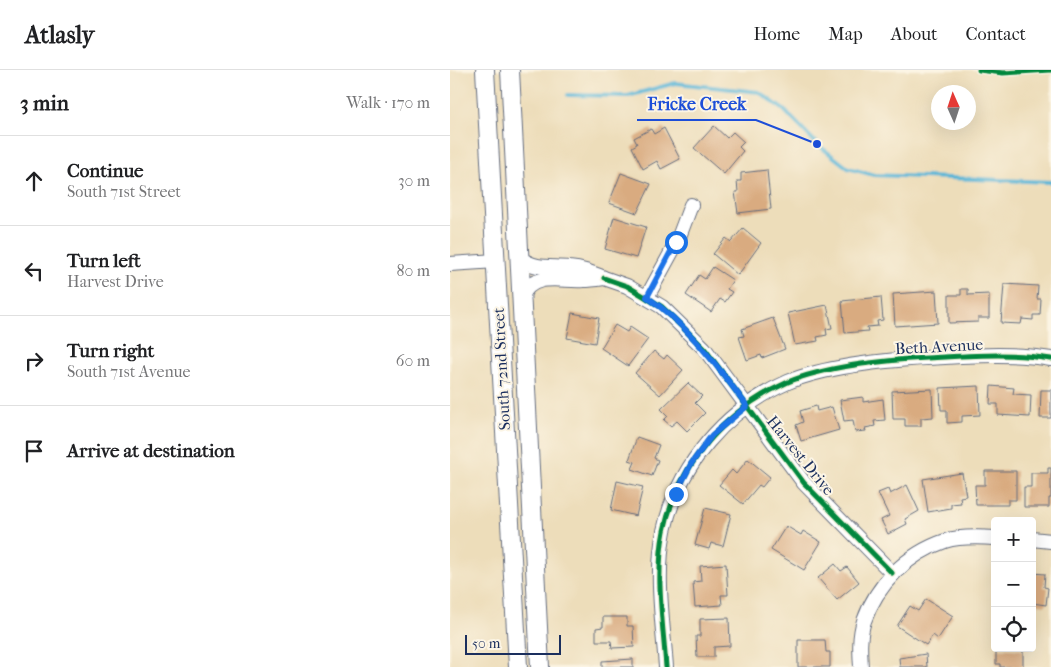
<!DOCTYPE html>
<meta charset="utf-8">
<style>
:root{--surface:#fff;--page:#f6f6f6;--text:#202124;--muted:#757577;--line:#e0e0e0}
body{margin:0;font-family:"IM FELL French Canon",serif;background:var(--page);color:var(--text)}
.controls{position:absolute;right:15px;bottom:15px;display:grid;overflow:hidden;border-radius:5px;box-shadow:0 5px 20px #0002}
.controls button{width:45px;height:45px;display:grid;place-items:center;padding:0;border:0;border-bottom:1px solid var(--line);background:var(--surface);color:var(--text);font:25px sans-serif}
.compass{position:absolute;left:481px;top:15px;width:45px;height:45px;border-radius:50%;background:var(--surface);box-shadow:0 5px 20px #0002;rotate:357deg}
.scale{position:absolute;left:15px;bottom:12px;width:96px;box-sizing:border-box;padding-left:5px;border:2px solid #1b2f5e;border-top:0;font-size:14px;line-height:18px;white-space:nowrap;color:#1b2f5e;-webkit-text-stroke:4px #fcf5e5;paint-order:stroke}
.stop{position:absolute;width:15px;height:15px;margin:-11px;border:4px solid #1a73e8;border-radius:50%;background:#fff}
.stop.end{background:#1a73e8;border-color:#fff;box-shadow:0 1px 5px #0008}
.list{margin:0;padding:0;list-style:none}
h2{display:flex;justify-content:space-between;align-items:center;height:65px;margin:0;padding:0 20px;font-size:21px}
h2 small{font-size:16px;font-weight:400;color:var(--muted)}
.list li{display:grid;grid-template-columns:32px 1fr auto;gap:15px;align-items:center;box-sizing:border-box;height:90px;padding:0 20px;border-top:1px solid var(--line)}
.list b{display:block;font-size:19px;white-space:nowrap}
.list p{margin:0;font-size:16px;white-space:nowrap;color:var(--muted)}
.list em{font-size:16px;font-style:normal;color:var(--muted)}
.icon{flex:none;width:28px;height:28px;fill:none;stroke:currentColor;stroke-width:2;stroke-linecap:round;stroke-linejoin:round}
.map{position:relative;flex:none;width:601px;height:597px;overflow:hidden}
header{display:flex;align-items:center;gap:30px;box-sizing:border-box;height:70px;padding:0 25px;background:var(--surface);border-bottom:1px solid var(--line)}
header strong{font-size:24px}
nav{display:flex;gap:28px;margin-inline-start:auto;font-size:18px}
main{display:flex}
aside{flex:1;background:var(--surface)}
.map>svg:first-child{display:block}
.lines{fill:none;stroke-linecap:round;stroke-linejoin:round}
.stream{stroke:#59b5d7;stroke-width:4}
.building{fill:#d9ab80}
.minor-casing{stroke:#646c7e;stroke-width:16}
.major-casing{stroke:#646c7e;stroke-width:20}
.minor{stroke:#fff;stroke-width:14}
.major{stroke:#fff;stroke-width:18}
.cycleway-casing{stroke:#fcf5e5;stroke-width:8}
.cycleway{stroke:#00873e;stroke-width:5}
.route{stroke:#1a73e8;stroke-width:6}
.labels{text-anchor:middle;stroke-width:4;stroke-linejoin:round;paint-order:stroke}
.street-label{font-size:16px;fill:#1b2f5e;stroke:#fcf5e5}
.leader{fill:none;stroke:#1d4ed8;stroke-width:2}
.callout-dot{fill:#1d4ed8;stroke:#fcf5e5;stroke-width:2}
.callout-label{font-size:18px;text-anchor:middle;font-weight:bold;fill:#1d4ed8;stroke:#fcf5e5;stroke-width:4;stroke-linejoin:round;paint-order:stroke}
</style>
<header>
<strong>Atlasly</strong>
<nav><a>Home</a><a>Map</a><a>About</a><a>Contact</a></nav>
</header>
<main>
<aside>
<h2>3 min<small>Walk · 170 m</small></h2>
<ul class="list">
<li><svg class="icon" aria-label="ahead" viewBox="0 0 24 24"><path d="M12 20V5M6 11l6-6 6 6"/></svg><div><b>Continue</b><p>South 71st Street</p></div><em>30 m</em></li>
<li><svg class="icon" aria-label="left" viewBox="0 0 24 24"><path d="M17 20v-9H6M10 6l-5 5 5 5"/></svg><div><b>Turn left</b><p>Harvest Drive</p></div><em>80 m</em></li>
<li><svg class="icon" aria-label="right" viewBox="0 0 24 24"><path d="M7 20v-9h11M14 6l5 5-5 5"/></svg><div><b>Turn right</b><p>South 71st Avenue</p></div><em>60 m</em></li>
<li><svg class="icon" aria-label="arrive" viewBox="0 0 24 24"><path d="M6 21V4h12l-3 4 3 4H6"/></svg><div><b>Arrive at destination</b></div></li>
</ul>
</aside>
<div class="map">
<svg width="601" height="597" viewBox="0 0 601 597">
<rect width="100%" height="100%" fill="#fcf5e5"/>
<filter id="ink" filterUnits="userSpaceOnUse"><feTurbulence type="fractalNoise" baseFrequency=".02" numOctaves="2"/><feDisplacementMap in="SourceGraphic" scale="10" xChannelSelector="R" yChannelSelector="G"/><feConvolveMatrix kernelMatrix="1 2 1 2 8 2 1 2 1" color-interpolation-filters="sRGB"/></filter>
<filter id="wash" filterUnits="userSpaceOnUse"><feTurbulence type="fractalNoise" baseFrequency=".0096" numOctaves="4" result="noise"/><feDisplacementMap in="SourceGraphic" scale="20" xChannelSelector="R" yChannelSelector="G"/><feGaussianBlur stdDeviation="1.12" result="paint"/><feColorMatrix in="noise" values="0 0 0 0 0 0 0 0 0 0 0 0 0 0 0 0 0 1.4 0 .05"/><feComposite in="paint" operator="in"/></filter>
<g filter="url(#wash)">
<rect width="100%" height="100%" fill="#edddba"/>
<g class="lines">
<path class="stream" d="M118,25L178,26L225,13L309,22L334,40L367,74L398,98L424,105L601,112"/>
</g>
<g id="blocks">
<path class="building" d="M264,56L277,68L283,62L294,72L289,77L293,81L274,104L244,78Z
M214,58L230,89L211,99L207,91L193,99L182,77L187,74L184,68L201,59L204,64Z
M317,100L321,139L288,143L285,122H288L287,111H291V103Z
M171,103L201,114L187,143L159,133Z
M164,147L196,157L186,188L155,179Z
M293,158L311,173L288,205L263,184L276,168L281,172Z
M263,197L283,210L277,219L282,222L275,232L270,229L261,242L236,225L249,205L255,209Z
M554,214L588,216L587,229H591L590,245H583V250L572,249L571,254L551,253Z
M511,219H518V225L539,224V248H528V252L499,253V225H511Z
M486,221L488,253L445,256L443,224Z
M431,227L433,250L427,251L428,256L417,257L418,261L395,263L392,231Z
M377,235L382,258L376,259L377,265L367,267L368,271L345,275L338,243Z
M122,243L149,248L145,273L117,268Z
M323,248L335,279L312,288L311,285L297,290L289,267L294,266L292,259Z
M165,255L177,262L180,257L198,269L178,296L151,278Z
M204,281L214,289L217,285L233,300L210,325L185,303Z
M238,313L252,326L245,333L255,343L237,361L227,351L221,356L214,350L218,346L211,339Z
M529,316L530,345L512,346V352L497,353V340H491L490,318Z
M541,316L564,318L563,324L581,325L580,347L548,345V334H540Z
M482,319L483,347L471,348V356H455V349H443L442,321Z
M591,320H601V348H590Z
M413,327V332L433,329L435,350L424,351L425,356L415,358L416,361L405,362L403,350L394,351L390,330Z
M366,336L367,341L382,337L389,360L351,371L346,355L353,352L350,341Z
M187,367L209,375L204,388L208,390L202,406L182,399L185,392L179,390Z
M298,389L320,407L312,417L309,415L293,434L269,415L282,400L286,404Z
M598,398H601V428H599V437H574V417H581V403H598Z
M535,401H566V430H558V435H526L525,415H535Z
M512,403L516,426L510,427L511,433L501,434V438L478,442L473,409Z
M167,411L193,417L186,446L161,440Z
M457,415L469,441L455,449L457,454L438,464L431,450L439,446L428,423L438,419L440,424Z
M255,438L281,444L273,476L261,473L259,479L245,475Z
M336,456L351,465L353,461L371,472L354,500L321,480Z
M276,494L278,525H271L272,535L245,537L243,512L251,511L250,496Z
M385,494L391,501L397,497L409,512L387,530L368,508Z
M582,503L595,504L594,517L598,518L596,535L582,533Z
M476,529L503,546L488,569L483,565L476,575L447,556L460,536L468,541Z
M153,547H177V556H183L184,577L162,578L161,571H146V558L153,557Z
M279,548L280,576L264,577V587H247L246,566H250V549Z
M348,570H375L376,582H380V597H348Z
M546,578L573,580V597H550V594H546Z
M476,584L477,597H450L449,588Z
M183,589V597H152V591Z"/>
</g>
</g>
<g filter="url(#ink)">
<use href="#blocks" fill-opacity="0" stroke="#646c7e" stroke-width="1"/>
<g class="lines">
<g class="minor-casing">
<path id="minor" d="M70,188C86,200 100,196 119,198C132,199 142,203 154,208C147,209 140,210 134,210C112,212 83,201 72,226
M0,194L46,191
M154,208L177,216L212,237L254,278L354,413L442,503
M197,227L227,172L241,135
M582,469L601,471
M216,597C213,553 205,505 214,461C228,394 277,339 338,312C381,294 448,289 495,287C530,285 566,283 601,289
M411,597C410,582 409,566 414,551C427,514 457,484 495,471C510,466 530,467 545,468"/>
</g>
<g class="major-casing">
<path id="major" d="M35,0L68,597
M60,0L90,597"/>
</g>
<use href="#minor" class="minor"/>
<use href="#major" class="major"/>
<g class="cycleway-casing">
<path id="cycleway" d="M529,0L553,3L601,0
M154,208L177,216L212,237L254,278L354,413L442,503
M216,597C213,553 205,505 214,461C228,394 277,339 338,312C381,294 448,289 495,287C530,285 566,283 601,289"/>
</g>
<use href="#cycleway" class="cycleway"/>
</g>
</g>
<g class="lines" filter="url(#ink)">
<path class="route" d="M226,424L241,394L262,365L297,336C267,296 238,255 197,227L226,172"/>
</g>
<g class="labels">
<g class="street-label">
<text transform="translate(489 276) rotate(-3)" y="6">Beth Avenue</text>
<text transform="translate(51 299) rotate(-93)" y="6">South 72nd Street</text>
<text transform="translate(351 385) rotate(51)" y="6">Harvest Drive</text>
</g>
</g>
<path class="leader" d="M367 74L306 50H187"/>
<circle class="callout-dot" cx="367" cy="74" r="5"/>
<g class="callout-label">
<text x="247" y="40">Fricke Creek</text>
</g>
</svg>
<div class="controls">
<button>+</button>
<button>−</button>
<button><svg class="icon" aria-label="locate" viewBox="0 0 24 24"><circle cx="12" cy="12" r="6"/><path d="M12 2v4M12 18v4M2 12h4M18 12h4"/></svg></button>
</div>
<svg class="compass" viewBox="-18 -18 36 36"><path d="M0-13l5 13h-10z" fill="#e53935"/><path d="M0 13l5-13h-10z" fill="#757577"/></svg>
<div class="scale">50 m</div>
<div class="stop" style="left:226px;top:172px"></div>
<div class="stop end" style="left:226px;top:424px"></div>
</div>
</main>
